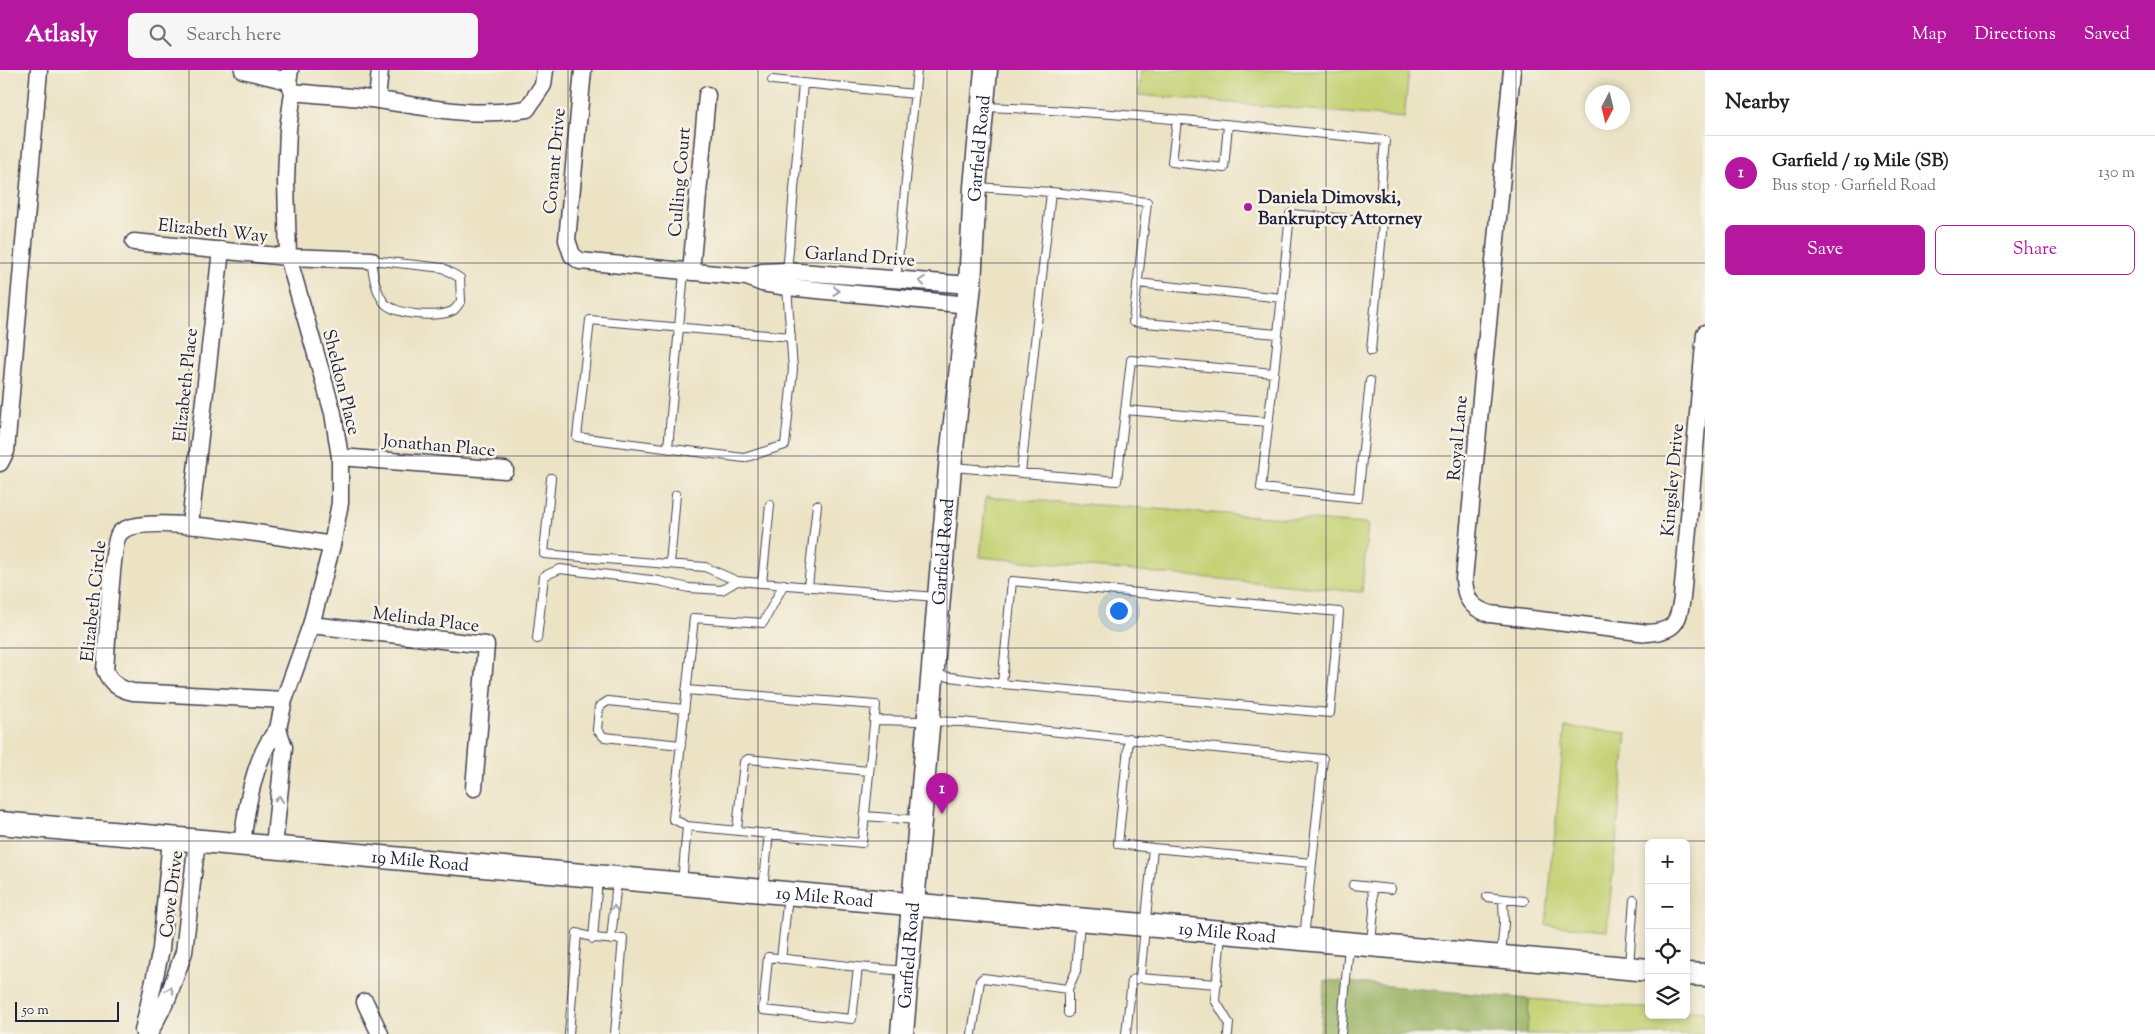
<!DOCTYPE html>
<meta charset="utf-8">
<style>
:root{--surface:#fff;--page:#f6f6f6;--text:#222;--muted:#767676;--line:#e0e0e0;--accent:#b5179e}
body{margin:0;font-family:"Sorts Mill Goudy",serif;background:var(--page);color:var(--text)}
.controls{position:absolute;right:15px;bottom:15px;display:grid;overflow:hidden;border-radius:8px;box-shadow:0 2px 8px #0003}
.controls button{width:45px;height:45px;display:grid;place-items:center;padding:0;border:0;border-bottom:1px solid var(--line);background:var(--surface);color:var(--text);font:25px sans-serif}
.compass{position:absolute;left:1585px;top:15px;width:45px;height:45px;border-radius:50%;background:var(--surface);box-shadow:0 2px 8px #0003;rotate:187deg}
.scale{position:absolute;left:15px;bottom:12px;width:104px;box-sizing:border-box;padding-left:5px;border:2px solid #22223b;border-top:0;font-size:14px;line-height:18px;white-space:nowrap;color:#22223b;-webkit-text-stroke:4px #f7f3e8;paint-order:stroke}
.you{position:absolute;left:1118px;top:540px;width:18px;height:18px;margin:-12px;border:4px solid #fff;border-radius:50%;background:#1a73e8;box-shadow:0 0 0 8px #1a73e833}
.badge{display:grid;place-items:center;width:32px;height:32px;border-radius:50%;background:var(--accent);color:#fff;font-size:16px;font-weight:700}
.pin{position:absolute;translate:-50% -41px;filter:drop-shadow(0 1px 2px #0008)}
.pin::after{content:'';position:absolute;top:26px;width:18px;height:15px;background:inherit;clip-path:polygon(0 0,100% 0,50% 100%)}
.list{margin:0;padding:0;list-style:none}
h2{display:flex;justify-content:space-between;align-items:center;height:65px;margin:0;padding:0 20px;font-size:21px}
h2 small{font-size:16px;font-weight:400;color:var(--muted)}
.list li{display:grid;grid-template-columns:32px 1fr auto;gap:15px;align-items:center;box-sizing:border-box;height:75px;padding:0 20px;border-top:1px solid var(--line)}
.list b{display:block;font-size:19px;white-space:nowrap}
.list p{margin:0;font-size:16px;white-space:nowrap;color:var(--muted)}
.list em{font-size:16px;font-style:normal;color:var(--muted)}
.actions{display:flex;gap:10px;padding:15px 20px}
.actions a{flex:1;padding:11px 0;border:1px solid var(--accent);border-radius:8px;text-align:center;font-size:18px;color:var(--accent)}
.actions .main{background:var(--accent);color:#fff}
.icon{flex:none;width:28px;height:28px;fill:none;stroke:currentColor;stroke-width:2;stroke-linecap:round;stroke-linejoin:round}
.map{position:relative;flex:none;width:1705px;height:964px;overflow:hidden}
header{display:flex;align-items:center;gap:30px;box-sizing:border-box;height:70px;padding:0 25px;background:var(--accent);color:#fff}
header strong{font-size:24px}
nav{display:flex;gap:28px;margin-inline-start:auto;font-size:18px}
.search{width:350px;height:45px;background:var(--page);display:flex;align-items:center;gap:12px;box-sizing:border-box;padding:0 18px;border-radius:8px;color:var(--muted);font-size:19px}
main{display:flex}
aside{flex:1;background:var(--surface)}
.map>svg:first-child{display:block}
.green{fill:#c4d173;stroke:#737a57}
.forest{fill:#9bb365;stroke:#5e6a50}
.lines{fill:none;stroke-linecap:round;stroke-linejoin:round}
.lane-casing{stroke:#403f50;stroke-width:10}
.street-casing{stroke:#403f50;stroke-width:19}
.secondary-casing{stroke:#403f50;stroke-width:25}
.lane{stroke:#fff;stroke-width:8}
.street{stroke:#fff;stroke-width:16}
.secondary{stroke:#fff;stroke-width:22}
.oneway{stroke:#9c9ca7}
.grid{fill:none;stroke:#22223b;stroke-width:1;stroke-opacity:0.55}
.poi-dot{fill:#b5179e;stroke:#f7f3e8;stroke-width:2}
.labels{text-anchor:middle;stroke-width:5;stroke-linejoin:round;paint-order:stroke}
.street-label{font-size:18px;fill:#22223b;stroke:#f7f3e8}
.poi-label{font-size:18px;font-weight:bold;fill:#22223b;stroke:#f7f3e8;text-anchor:start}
</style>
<header>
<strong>Atlasly</strong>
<div class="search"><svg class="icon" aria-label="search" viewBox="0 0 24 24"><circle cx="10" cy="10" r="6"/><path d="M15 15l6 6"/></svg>Search here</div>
<nav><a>Map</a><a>Directions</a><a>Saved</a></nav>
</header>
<main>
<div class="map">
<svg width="1705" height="964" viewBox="0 0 1705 964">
<rect width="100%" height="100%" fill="#f7f3e8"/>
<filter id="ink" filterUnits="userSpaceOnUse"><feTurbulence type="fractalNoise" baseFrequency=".02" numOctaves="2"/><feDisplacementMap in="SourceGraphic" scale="10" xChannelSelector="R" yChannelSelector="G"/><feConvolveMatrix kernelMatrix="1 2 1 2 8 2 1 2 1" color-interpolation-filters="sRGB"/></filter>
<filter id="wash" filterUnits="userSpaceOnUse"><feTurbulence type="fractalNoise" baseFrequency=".0096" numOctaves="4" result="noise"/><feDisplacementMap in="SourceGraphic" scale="20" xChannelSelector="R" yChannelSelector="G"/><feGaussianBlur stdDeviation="1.12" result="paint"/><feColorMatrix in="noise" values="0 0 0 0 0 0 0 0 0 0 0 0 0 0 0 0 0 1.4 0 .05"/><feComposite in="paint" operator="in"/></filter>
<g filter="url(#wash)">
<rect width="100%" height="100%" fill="#ece3c5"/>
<path class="green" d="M1141,0H1409L1404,48L1139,25Z
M986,427L1368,454L1362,522L980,487Z
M1565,657L1627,663L1607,860L1546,855Z
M1529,929L1649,938V945H1686V940L1705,942V964H1527Z"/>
<path class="forest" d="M1325,910L1529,929L1527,964H1320Z"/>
</g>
<g filter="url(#ink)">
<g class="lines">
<g class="lane-casing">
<path id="lane" d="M772,10L915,24
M984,37C1118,41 1252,57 1385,70L1381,117
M1177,50L1172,92L1224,98L1228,55
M977,117L1051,122L1021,403
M1051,122L1147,132L1133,252L1278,264L1274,303
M371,190L443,198L460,208L461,231C459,234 456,238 454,240C440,249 392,245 383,231C375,219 373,203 371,190Z
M787,203L803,13
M896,210L917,0
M1137,213L1282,228
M787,217L793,299L785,375L744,388L577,367L590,250L791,267
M1278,264L1290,144L1383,152L1371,281
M1125,340L1268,352
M668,378L684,202
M953,397L1117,411L1131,290L1274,303L1261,418L1358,428L1370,311
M551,408L544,484L705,497L737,511L936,527
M670,494L676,425
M762,513L770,435
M808,516L817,435
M537,569L544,506L560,499L659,511L689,518L722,520L737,511
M935,605L1002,614L1330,643L1339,542L1012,511L1002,614
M686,620L876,635L862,773L687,756
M874,650L962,652L1323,689L1304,868
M1129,668L1118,774L1153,778
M681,675L604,667L597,660L599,637L608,631L684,639
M864,746L917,750
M737,759L744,692L748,689L868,701
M682,813L687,756L673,749L694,548L763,553L784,514
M1353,815L1391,819
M763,820L769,763
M1487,827L1524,831
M1221,864L1215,930L1229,953L1228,964
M593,869L598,808
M611,870L617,810
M1371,872L1374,841L1372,817
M1501,884L1504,853L1503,829
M768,887L858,897L852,949L763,940Z
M781,889L788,826
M1629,895L1634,830
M858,897L906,901
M1140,908L1217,914
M1068,943V919
M569,964L577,863C593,868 606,871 623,868L615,964
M972,964L980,911L983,908L1068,919L1076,901L1080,852
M1126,964L1132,910L1140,908L1153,778L1312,793
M1341,964L1349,876"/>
</g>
<g class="street-casing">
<path id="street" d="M243,0L288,11
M583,0L567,170L572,185L580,191L747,207L762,213L787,217L969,235
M1512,0L1464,509C1465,529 1471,538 1490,544L1648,563C1674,561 1678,554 1682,528L1705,263
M293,22C321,25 349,26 378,30C433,38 470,48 527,39L543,15L545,0
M377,30L380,0
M134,172L288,187L371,190
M691,202L707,25
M747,207L762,202L787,201L970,215
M340,387L505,400
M0,393L6,381L39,0
M190,454L221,180
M311,555L486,575L474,718
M284,630L133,622C119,619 111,614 105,600C107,579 111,475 119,464C137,439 299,470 332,475
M278,659L284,630L311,555L332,475L340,433V387L333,343L288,187L286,111L288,59L293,22L288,11L290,0
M242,775C246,738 254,686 278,659L284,677L274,777
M365,932L380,964
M143,961L161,879L171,768
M149,964L168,927L184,882L197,770"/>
</g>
<g class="secondary-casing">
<g id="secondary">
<path id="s1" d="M0,753L1649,900"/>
<path d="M1686,904L1705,905"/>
<path id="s2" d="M902,964L950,397L970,215L975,117L986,0"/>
</g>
</g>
<use href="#lane" class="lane"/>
<use href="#street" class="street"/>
<use href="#secondary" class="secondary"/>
</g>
<defs><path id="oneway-chevron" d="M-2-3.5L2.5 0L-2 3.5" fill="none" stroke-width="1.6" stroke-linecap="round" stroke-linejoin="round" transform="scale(1.25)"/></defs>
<g class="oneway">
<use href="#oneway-chevron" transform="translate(922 211) rotate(-175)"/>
<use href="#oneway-chevron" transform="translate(836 221) rotate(6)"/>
<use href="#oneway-chevron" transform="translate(279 729) rotate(-84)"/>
<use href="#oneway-chevron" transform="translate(614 839) rotate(-85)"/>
<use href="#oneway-chevron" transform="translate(170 920) rotate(-70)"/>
</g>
</g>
<path class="grid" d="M189,0V964M379,0V964M568,0V964M758,0V964M947,0V964M1137,0V964M1326,0V964M1516,0V964M0,193H1705M0,386H1705M0,578H1705M0,771H1705"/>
<circle class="poi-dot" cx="1248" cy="137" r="5"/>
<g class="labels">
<g class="street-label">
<text dy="6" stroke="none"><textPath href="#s2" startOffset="889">Garfield Road</textPath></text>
<text transform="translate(554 91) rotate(-85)" y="6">Conant Drive</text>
<text transform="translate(679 112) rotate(-85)" y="6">Culling Court</text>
<text transform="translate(213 160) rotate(6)" y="6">Elizabeth Way</text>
<text transform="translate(860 186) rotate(4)" y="6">Garland Drive</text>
<text transform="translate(342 312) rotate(76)" y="6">Sheldon Place</text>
<text transform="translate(185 315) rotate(-84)" y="6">Elizabeth Place</text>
<text transform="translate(1457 368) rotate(-85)" y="6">Royal Lane</text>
<text transform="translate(439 375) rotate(5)" y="6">Jonathan Place</text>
<text transform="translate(1672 410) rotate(-85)" y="6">Kingsley Drive</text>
<text dy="6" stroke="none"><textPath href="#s2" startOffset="484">Garfield Road</textPath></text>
<text transform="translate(93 531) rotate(-84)" y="6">Elizabeth Circle</text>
<text transform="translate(426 549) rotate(7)" y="6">Melinda Place</text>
<text dy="6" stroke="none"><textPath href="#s1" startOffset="422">19 Mile Road</textPath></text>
<text transform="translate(171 824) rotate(-83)" y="6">Cove Drive</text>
<text dy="6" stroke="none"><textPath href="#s1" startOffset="828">19 Mile Road</textPath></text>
<text dy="6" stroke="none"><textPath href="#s1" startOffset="1232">19 Mile Road</textPath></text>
<text dy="6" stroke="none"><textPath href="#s2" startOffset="79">Garfield Road</textPath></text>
</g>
<g class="poi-label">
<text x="1258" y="133">Daniela Dimovski,<tspan x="1258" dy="21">Bankruptcy Attorney</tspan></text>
</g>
</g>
</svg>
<div class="controls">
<button>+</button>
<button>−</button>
<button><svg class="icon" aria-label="locate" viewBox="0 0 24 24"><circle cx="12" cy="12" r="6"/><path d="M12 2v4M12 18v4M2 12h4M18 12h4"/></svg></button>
<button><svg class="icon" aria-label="layers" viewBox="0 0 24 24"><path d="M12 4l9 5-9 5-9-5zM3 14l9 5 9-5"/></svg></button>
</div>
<svg class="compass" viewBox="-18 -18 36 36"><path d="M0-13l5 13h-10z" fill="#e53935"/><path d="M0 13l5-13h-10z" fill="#767676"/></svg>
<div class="scale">50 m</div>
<div class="you"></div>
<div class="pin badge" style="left:942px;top:744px">1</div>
</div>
<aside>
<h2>Nearby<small></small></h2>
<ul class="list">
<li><span class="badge">1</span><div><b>Garfield / 19 Mile (SB)</b><p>Bus stop · Garfield Road</p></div><em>130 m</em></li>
</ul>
<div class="actions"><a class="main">Save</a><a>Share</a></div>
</aside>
</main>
